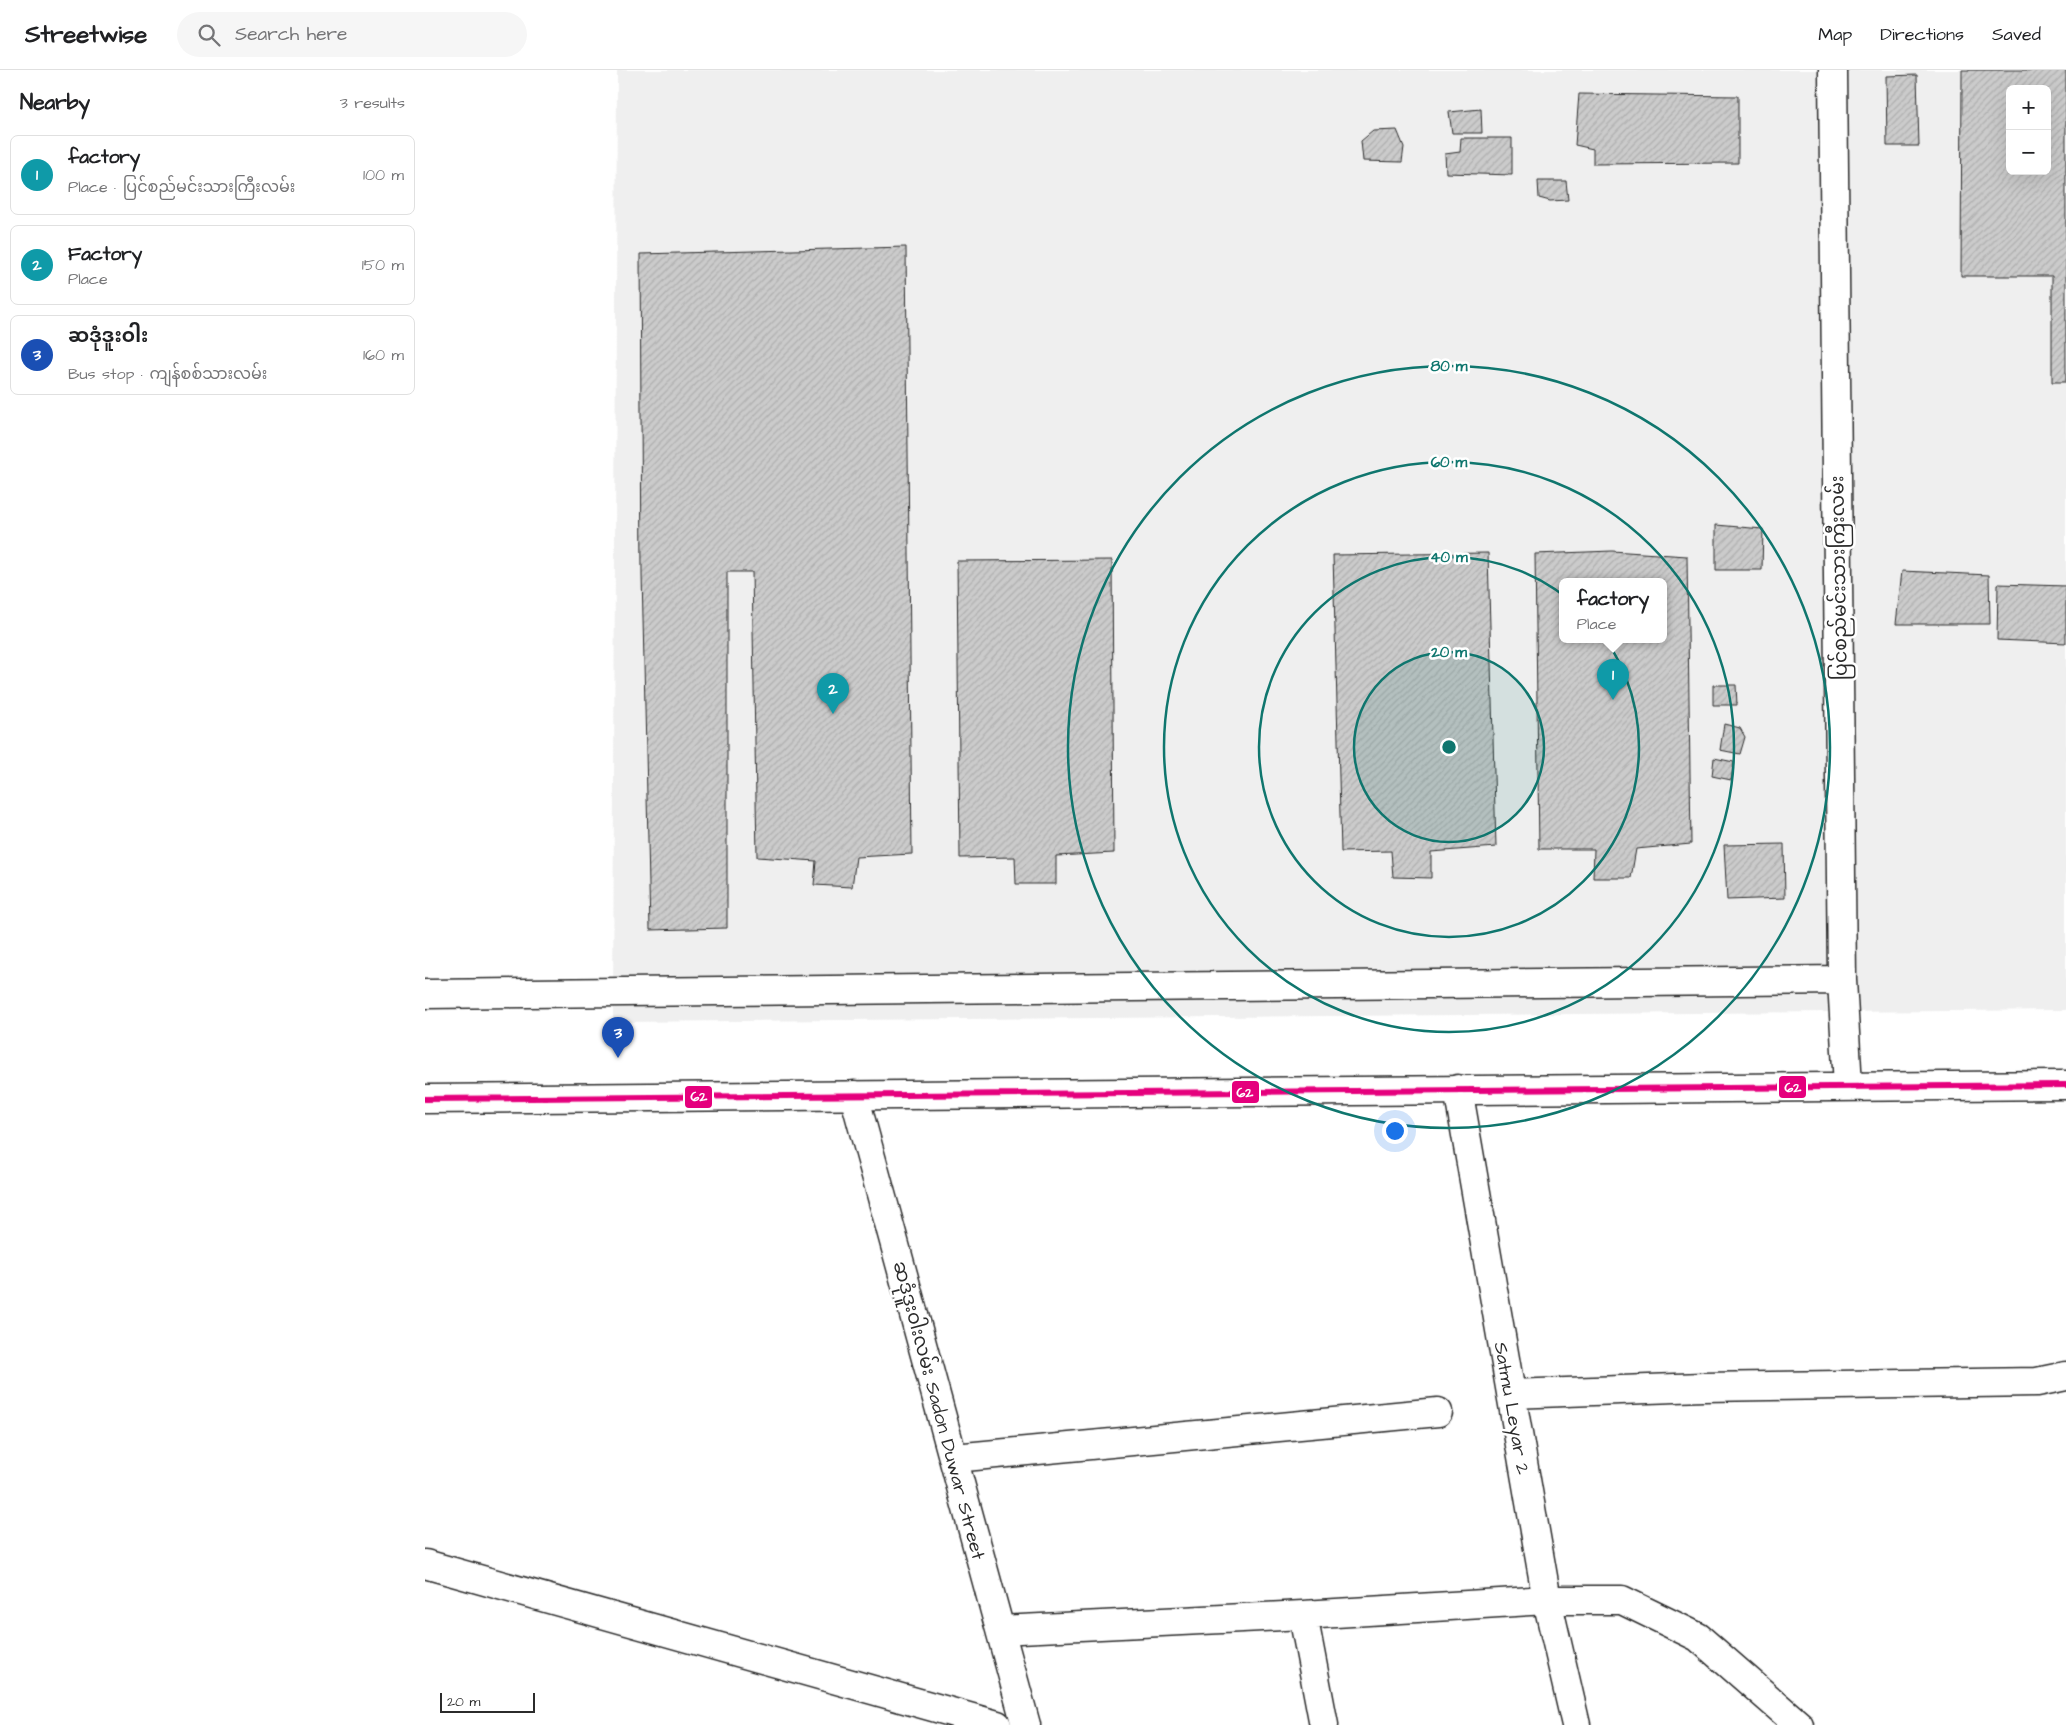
<!DOCTYPE html>
<meta charset="utf-8">
<style>
:root{--surface:#fff;--page:#f6f6f6;--text:#202124;--muted:#757577;--line:#e0e0e0;--accent:#d1495b}
body{margin:0;font-family:"Architects Daughter","Noto Sans Myanmar",sans-serif;background:var(--page);color:var(--text)}
.controls{position:absolute;right:15px;top:15px;display:grid;overflow:hidden;border-radius:8px;box-shadow:0 5px 20px #0002}
.controls button{width:45px;height:45px;display:grid;place-items:center;padding:0;border:0;border-bottom:1px solid var(--line);background:var(--surface);color:var(--text);font:25px sans-serif}
.scale{position:absolute;left:15px;bottom:12px;width:95px;box-sizing:border-box;padding-left:5px;border:2px solid #2b2b2b;border-top:0;font-size:14px;line-height:18px;white-space:nowrap;color:#2b2b2b;-webkit-text-stroke:4px #fff;paint-order:stroke}
.you{position:absolute;left:969px;top:1060px;width:18px;height:18px;margin:-12px;border:4px solid #fff;border-radius:50%;background:#1a73e8;box-shadow:0 0 0 8px #1a73e833}
.badge{display:grid;place-items:center;width:32px;height:32px;border-radius:50%;background:var(--accent);color:#fff;font-size:16px;font-weight:700}
.pin{position:absolute;translate:-50% -41px;filter:drop-shadow(0 1px 2px #0008)}
.pin::after{content:'';position:absolute;top:26px;width:18px;height:15px;background:inherit;clip-path:polygon(0 0,100% 0,50% 100%)}
.popup{position:absolute;left:1134px;top:508px;width:108px;height:65px;box-sizing:border-box;display:grid;place-content:center;border-radius:8px;background:var(--surface);filter:drop-shadow(0 1px 4px #0005);font-size:16px;white-space:nowrap;color:var(--muted)}
.popup b{font-size:19px;color:var(--text)}
.popup::after{content:'';position:absolute;left:50%;top:100%;margin-left:-10px;border:10px solid transparent;border-top-color:var(--surface)}
.list{margin:0;padding:0;list-style:none}
h2{display:flex;justify-content:space-between;align-items:center;height:65px;margin:0;padding:0 20px;font-size:21px}
h2 small{font-size:16px;font-weight:400;color:var(--muted)}
.list li{display:grid;grid-template-columns:32px 1fr auto;gap:15px;align-items:center;box-sizing:border-box;height:80px;margin:0 10px 10px;padding:0 10px;border:1px solid var(--line);border-radius:8px}
.list b{display:block;font-size:19px;white-space:nowrap}
.list p{margin:0;font-size:16px;white-space:nowrap;color:var(--muted)}
.list em{font-size:16px;font-style:normal;color:var(--muted)}
.icon{flex:none;width:28px;height:28px;fill:none;stroke:currentColor;stroke-width:2;stroke-linecap:round;stroke-linejoin:round}
.map{position:relative;flex:none;width:1641px;height:1655px;overflow:hidden}
header{display:flex;align-items:center;gap:30px;box-sizing:border-box;height:70px;padding:0 25px;background:var(--surface);border-bottom:1px solid var(--line)}
header strong{font-size:24px}
nav{display:flex;gap:28px;margin-inline-start:auto;font-size:18px}
.search{width:350px;height:45px;background:var(--page);display:flex;align-items:center;gap:12px;box-sizing:border-box;padding:0 18px;border-radius:28px;color:var(--muted);font-size:19px}
main{display:flex}
aside{flex:1;background:var(--surface)}
.map>svg:first-child{display:block}
.built{fill:#efefef;fill-rule:evenodd}
.building{fill:url(#building-hatch);stroke:#2b2b2b;fill-rule:evenodd}
.lines{fill:none;stroke-linecap:round;stroke-linejoin:round}
.minor-casing{stroke:#2b2b2b;stroke-width:31}
.tertiary-casing{stroke:#2b2b2b;stroke-width:31}
.primary-casing{stroke:#2b2b2b;stroke-width:31}
.minor{stroke:#fff;stroke-width:28}
.tertiary{stroke:#fff;stroke-width:28}
.primary{stroke:#fff;stroke-width:28}
.bus-1-casing{stroke:#fff;stroke-width:10}
.bus-1{stroke:#e5007d;stroke-width:6}
.ring{fill:none;stroke:#0f766e;stroke-width:2.5}
.labels{text-anchor:middle;stroke-width:5;stroke-linejoin:round;paint-order:stroke}
.street-label{font-size:19px;fill:#2b2b2b;stroke:#fff}
.centre{fill:#0f766e;stroke:#fff;stroke-width:2.5}
.ring-label{font-size:15px;text-anchor:middle;font-weight:bold;fill:#0f766e;stroke:#fff;stroke-width:5;stroke-linejoin:round;paint-order:stroke}
.line-badge{stroke:#fff;stroke-width:2}
.badge-label{font-size:14px;text-anchor:middle;font-weight:bold;fill:#fff}
</style>
<header>
<strong>Streetwise</strong>
<div class="search"><svg class="icon" aria-label="search" viewBox="0 0 24 24"><circle cx="10" cy="10" r="6"/><path d="M15 15l6 6"/></svg>Search here</div>
<nav><a>Map</a><a>Directions</a><a>Saved</a></nav>
</header>
<main>
<aside>
<h2>Nearby<small>3 results</small></h2>
<ul class="list">
<li><span class="badge" style="background:#0f9aa8">1</span><div><b>factory</b><p>Place · ပြင်စည်မင်းသားကြီးလမ်း</p></div><em>100 m</em></li>
<li><span class="badge" style="background:#0f9aa8">2</span><div><b>Factory</b><p>Place</p></div><em>150 m</em></li>
<li><span class="badge" style="background:#1a4fb4">3</span><div><b>ဆဒုံဒူးဝါး</b><p>Bus stop · ကျန်စစ်သားလမ်း</p></div><em>160 m</em></li>
</ul>
</aside>
<div class="map">
<svg width="1641" height="1655" viewBox="0 0 1641 1655">
<defs>
<pattern id="building-hatch" width="6" height="6" patternUnits="userSpaceOnUse" patternTransform="scale(1.25)"><rect width="6" height="6" fill="#cbcbcb"/><path d="M-1 1l2-2M0 6l6-6M5 7l2-2" fill="none" stroke="#aeaeae"/></pattern>
</defs>
<rect width="100%" height="100%" fill="#fff"/>
<filter id="ink" filterUnits="userSpaceOnUse"><feTurbulence type="fractalNoise" baseFrequency=".02" numOctaves="2"/><feDisplacementMap in="SourceGraphic" scale="10" xChannelSelector="R" yChannelSelector="G"/><feConvolveMatrix kernelMatrix="1 2 1 2 8 2 1 2 1" color-interpolation-filters="sRGB"/></filter>
<g filter="url(#ink)">
<path class="built" d="M192,0H1641V940L188,952ZM1585,19H1622V101H1585ZM1138,511H1238V569H1138Z"/>
<path class="building" d="M1537,0H1641V312H1627V206H1536ZM1585,19H1622V101H1585Z
M1492,5L1494,76H1462L1461,6Z
M1154,24L1313,26V93L1168,94V79L1150,75Z
M1056,39L1057,63H1027L1024,42Z
M972,60L979,77L977,92L938,91L936,71L948,61Z
M1036,68H1087V105L1021,103L1020,84L1035,82Z
M1113,111H1141L1143,130L1125,131L1114,128Z
M481,177L487,784L431,787L427,817L389,815L391,791L332,787L327,502H302V858L225,860L217,504L215,184Z
M1291,455L1338,459L1337,500H1291Z
M1187,481L1262,486L1266,774L1211,779L1206,808H1168L1169,779H1114L1110,484ZM1138,511H1238V569H1138Z
M1063,483L1071,777L1006,782V808L968,807L966,781L916,782L908,485Z
M687,490L689,783L631,786V814H591L590,787L535,788L532,491Z
M1477,501L1564,505L1565,554H1471Z
M1573,514L1641,516V573L1572,570Z
M1288,615H1311L1312,635H1288Z
M1299,654L1315,658L1320,667L1315,684L1295,680Z
M1289,688L1309,692L1306,710L1287,706Z
M1359,774L1360,828L1302,830L1299,775Z"/>
<g class="lines">
<g class="minor-casing">
<path id="minor" d="M1408,0L1417,910L1423,1016
M0,924L1417,910
M1033,1019L1122,1530L1151,1655
M1086,1324L1278,1317L1612,1312L1641,1306
M529,1388L1013,1342
M0,1494L572,1655
M878,1545L899,1655
M576,1560L878,1545L1122,1530H1197L1273,1567L1374,1655"/>
</g>
<g class="tertiary-casing">
<path id="tertiary" d="M429,1025L601,1655"/>
</g>
<g class="primary-casing">
<path id="primary" d="M0,1029L1641,1015"/>
</g>
<use href="#minor" class="minor"/>
<use href="#tertiary" class="tertiary"/>
<use href="#primary" class="primary"/>
<g class="bus-1-casing">
<path id="bus-1" d="M0,1029L1641,1015"/>
</g>
<use href="#bus-1" class="bus-1"/>
</g>
</g>
<circle cx="1024" cy="677" r="95" fill="#0f766e" fill-opacity=".12"/>
<g class="ring">
<circle cx="1024" cy="677" r="95"/>
<circle cx="1024" cy="677" r="190"/>
<circle cx="1024" cy="677" r="285"/>
<circle cx="1024" cy="677" r="381"/>
</g>
<g class="labels">
<g class="street-label">
<text transform="translate(1413 508) rotate(-91)" y="7">ပြင်စည်မင်းသားကြီးလမ်း</text>
<text transform="translate(1088 1338) rotate(80)" y="7">Satmu Leyar 2</text>
<text transform="translate(515 1340) rotate(75)" y="7">ဆဒုံဒူးဝါးလမ်း Sadon Duwar Street</text>
</g>
</g>
<circle cx="1024" cy="677" r="8" class="centre"/>
<g class="ring-label">
<text x="1024" y="301">80 m</text>
<text x="1024" y="397">60 m</text>
<text x="1024" y="492">40 m</text>
<text x="1024" y="587">20 m</text>
</g>
<g class="line-badge">
<rect x="1353" y="1005" width="29" height="24" rx="5" fill="#e5007d"/>
<rect x="806" y="1010" width="29" height="24" rx="5" fill="#e5007d"/>
<rect x="259" y="1015" width="29" height="24" rx="5" fill="#e5007d"/>
</g>
<g class="badge-label">
<text x="1368" y="1022">62</text>
<text x="820" y="1027">62</text>
<text x="274" y="1031">62</text>
</g>
</svg>
<div class="controls">
<button>+</button>
<button>−</button>
</div>
<div class="scale">20 m</div>
<div class="you"></div>
<div class="pin badge" style="left:1188px;top:630px;background:#0f9aa8">1</div>
<div class="popup"><b>factory</b>Place</div>
<div class="pin badge" style="left:408px;top:644px;background:#0f9aa8">2</div>
<div class="pin badge" style="left:193px;top:988px;background:#1a4fb4">3</div>
</div>
</main>
